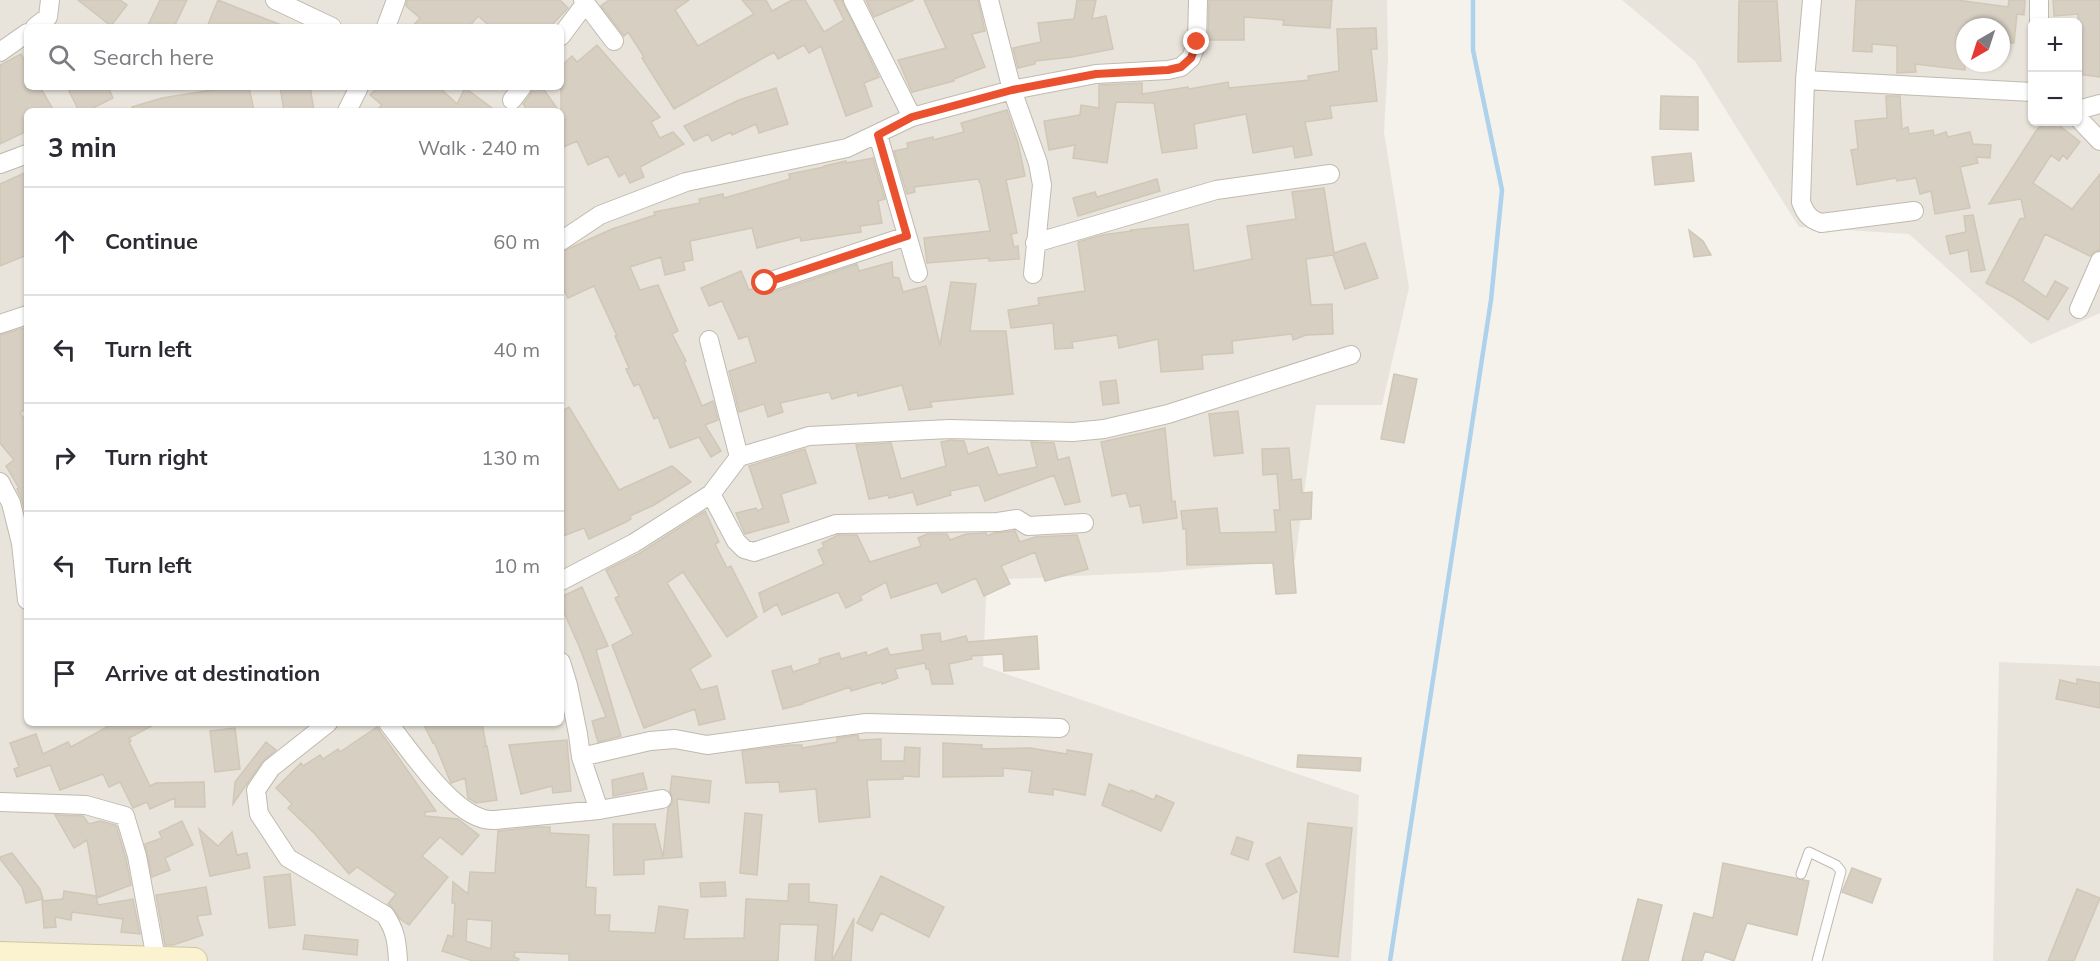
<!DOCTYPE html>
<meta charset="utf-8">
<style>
:root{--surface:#fff;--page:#f7f7f7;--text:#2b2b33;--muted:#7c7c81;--line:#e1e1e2}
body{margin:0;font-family:Mulish,sans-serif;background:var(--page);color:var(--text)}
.controls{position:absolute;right:18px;top:18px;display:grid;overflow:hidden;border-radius:9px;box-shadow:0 2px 4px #0004}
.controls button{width:54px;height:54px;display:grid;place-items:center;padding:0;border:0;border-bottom:2px solid var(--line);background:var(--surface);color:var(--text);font:30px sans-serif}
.compass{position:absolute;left:1956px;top:18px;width:54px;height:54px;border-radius:50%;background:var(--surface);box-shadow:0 2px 4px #0004;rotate:219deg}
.stop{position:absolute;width:18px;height:18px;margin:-14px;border:4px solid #ea512e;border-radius:50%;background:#fff}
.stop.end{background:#ea512e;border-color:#fff;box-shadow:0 2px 6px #0008}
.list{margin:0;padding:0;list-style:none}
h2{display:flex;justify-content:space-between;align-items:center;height:78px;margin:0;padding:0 24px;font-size:26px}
h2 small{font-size:20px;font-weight:400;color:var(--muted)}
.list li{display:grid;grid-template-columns:39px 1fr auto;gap:18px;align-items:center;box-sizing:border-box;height:108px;padding:0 24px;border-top:2px solid var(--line)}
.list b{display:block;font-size:22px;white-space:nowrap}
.list em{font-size:20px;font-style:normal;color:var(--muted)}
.icon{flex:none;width:33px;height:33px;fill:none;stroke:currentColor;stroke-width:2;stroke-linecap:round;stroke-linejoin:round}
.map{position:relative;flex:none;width:2100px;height:961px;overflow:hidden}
.search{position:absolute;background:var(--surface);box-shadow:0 2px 4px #0004;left:24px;top:24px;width:540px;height:66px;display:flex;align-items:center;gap:15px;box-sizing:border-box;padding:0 21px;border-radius:9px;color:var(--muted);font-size:22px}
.panel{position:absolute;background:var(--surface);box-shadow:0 2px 4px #0004;left:24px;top:108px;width:540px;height:618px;border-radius:9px}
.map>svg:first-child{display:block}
.residential{fill:#e8e4db;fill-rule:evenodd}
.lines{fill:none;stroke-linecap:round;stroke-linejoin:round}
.stream{stroke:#aed1ec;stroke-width:4.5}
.building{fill:#d6cfc2;stroke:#d0c7b6;stroke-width:1.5;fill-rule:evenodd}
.service-casing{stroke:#c0baaf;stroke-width:11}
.minor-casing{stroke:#c0baaf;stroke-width:20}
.secondary-casing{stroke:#d1c69f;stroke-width:28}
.service{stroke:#fff;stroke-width:9}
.minor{stroke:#fff;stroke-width:18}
.secondary{stroke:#fbf2d0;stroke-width:26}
.route{stroke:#ea512e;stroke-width:8}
</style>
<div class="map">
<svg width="2100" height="961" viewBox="0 0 2100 961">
<rect width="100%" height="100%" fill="#f5f2ec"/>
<path class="residential" d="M0,0H1387L1388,60L1384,132L1409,288L1382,405H1316L1295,560L1162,572L987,580L983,666L1359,795L1351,961H0ZM27,27H561V87H27ZM27,111H561V723H27Z
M1622,0H2100V313L2031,344L1909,234L1799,227L1695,61ZM2032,22H2078V122H2032ZM1965,27H2001V63H1965Z
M1999,662L2100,666V961H1993Z"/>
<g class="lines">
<path class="stream" d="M1390,961L1491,300L1502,190L1473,50V0"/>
</g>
<path class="building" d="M78,0H120L127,5L111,26Z
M160,0H187L174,27H147Z
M218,0L284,26V27H207Z
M407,0H560L568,8L550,27H491L478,16L469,27H412L420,18L406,6Z
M609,0H689L675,10L698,46L754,14L742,0H766L772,11L792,0H805L824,32L844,20L834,0H842L879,77L864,83L872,106L846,116L821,46L809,53L804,45L778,59L774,52L674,109L642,58L644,57L628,32L624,36L601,6Z
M866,0H914L874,17Z
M924,0H978L985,31L972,34L985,67L954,79V81L912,92L898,60L946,48Z
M1077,0H1096L1092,19L1106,16L1113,49L1072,57L1035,61V64L1018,68L1013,48L1041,42L1038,23L1074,19Z
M1209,0H1332L1330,28L1283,25L1284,20L1244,17V40H1208Z
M1856,0H1957L2008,7L2009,0H2025L2024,15L2017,14L2014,43L2001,42V27H1965V70L1915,64L1916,72L1897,73V46L1872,44V52L1853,51Z
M2053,0H2100V77L2078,74V14L2054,16Z
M1739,1H1777L1781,61L1738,62Z
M1376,28L1377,49H1371L1377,101L1330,106L1332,118L1305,122L1312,155L1295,158L1293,146L1253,153L1246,114L1194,124L1197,148L1162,153L1154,103L1116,102L1107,163L1073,158L1075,145L1049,150L1044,121L1080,115L1081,105L1099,108V85L1142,83V94L1188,87L1189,89L1228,82L1229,88L1309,80L1308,76L1339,71L1337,29Z
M597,45L660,117L651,122L660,138L673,132L684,144L640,167L644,177L630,183L625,173L619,177L608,156L588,165L577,141L561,148V66L572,56L577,62Z
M21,54L27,65V87H40L54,111H27V131L0,144V65Z
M67,87H108L113,98L87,111H79Z
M231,87H249L254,111H133L132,107L162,98Z
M280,87H310L314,110L284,111Z
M378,87H439L457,104L465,88L496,111H376L382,105L370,95Z
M533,87H542L559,111H528L523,104L531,93Z
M776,88L788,124L759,133L756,124L732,135L731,132L712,141L708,134L694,141L684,126L739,100Z
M1661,96L1698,97V130L1660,129Z
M1886,96H1900L1902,129L1908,127L1909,134L1933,130L1934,136L1946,132L1948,137L1970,132L1973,144L1991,145L1990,158L1976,157L1978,163L1960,167L1970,208L1935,214L1931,191L1920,194L1916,178L1897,181L1896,178L1857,185L1851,150L1858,149L1855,121L1887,118Z
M1007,110L1018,143L1025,176L1006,180L1017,233L1011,234L1014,247L1018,246L1019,259L989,261V258L927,263L924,238L990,231L981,185L978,179L914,187L915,192L907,194L894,151L908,148L907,143L933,137V140L964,132L961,123Z
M2045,122H2055L2080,142L2067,159L2063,155L2059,161L2051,155L2033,183L2072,209L2100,174V250L2094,252L2090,256L2045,234L2023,281L2046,297L2055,281L2068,288L2048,320L2013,297L1986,283L2020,219L2025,218L2021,199L1989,204L2036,131Z
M1691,153L1694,181L1655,185L1652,157Z
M873,158L885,199L878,201L882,223L860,226L861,232L801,241L800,237L757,248L752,228L690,241L693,260L683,262L685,270L665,275L661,257L630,267L640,290L658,285L678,331L672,334L686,361L684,362L702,406L713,401L718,420L705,425L721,451L711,457L699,437L670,448L658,417L654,419L639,384L634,386L626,369L629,368L615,336H617L594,286L568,298L561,285V252L612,229L655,215L654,212L700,203L699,199L723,194L724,198L790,179L789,174L824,167V166L846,161V163Z
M27,172V255L0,266V184Z
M1157,179L1160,191L1078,216L1073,198L1095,192L1097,197Z
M1324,188L1334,253L1365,243L1378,278L1345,289L1333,255L1306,259L1311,305L1332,304L1333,334L1306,335L1293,340L1292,334L1232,341L1233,353L1202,355L1203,369L1161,372L1158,339L1119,348L1117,335L1072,342L1073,348L1055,349L1053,323L1011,328L1008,310L1039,305L1038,298L1085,291L1078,242L1102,235L1132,231L1131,230L1188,224L1194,271L1252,259L1247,226L1296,219L1292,192Z
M1973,215L1985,270L1971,272L1968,250L1950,254L1946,236L1966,232L1964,216Z
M1689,230L1703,241L1711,255L1694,257Z
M892,262L893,277L899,278L903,292L926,286L940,345L951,282L976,284L970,331H1006L1013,394L930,402L932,407L909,410L902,385L858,396L857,392L832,399L829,392L780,403L783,412L768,417L764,404L739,412L729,371L756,362L748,336L739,339L722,301L709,306L701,288L741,271L749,290L755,288L762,294H768L857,264L859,271Z
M27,327V408L20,413L27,423V521L22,500L17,489L19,488L6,466L14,460L0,443V335Z
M1394,374L1417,379L1404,443L1381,439Z
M1116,380L1119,403L1103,405L1100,382Z
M569,407L619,490L672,466L691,482L654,505L630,516L631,519L626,522L589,539L584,528L561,537V412Z
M1238,411L1243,453L1214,456L1209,414Z
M1165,428L1172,502L1175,501L1177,518L1143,523L1140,505L1130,507L1126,493L1112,496L1101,442Z
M950,440L964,441L968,454L988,447L998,475L1037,467L1031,442L1054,443L1058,460L1069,457L1080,502L1065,505L1054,475L985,501L979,485L950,491L951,495L917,505L913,492L889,498L888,495L869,499L856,445L891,443L901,479L946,466L941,442Z
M1289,448L1292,480L1301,479L1302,493L1312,492L1311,519L1290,520L1296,593L1276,594L1273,563L1187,565L1186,529H1183L1181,511L1217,508L1220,533L1276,532L1274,510H1280L1277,474L1263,475L1262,449Z
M805,449L816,483L781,494L789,522L745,534L736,513L756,508L758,511L763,508L749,466Z
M705,511L719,542L715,544L727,568L731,566L735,574L757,617L727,637L683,572L667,583L711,656L690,669L701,690L717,686L725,719L699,725L695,709L644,728L612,645L633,634L615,598L619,596L606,570L640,553Z
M1015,531L1020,542L1035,537L1077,535L1088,569L1045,581L1035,552L1001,566L1010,584L984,596L976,578L942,593L937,583L891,598L886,582L860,596L862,600L846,608L838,592L782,615L777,604L764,612L759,593L824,564L818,550L824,547L822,543L838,535H857L870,562L921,546L918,538L927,534H947L950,540L966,534L986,533L987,536L994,533Z
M582,587L608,646L596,650L621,736L598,742L592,721L606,717L579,646L561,606V597Z
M940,633L941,642L966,636L968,642L1037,636L1039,669L1004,671L1003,654L971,656L972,659L949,664L953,684H932L929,669H926L925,663L895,669L898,678L882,684L881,682L851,691L850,687L803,703V704L783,709L772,671L791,666L793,672L820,663L819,659L839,653L841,659L866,652L867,656L887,648L890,655L923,650L921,635Z
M2077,679L2100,683V708L2056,699L2060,680L2077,684Z
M114,723H157L129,738L131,741L129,742L150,786L156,783L204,782L205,807H175V798L150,809L147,802L133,808L120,782L109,787L103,774L60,790L50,765L17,777L14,769L19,767L10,743L36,734L43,754L68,742L71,747Z
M423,723H482L486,745L483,747L487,746L497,800L476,803L468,798L465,778L451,783L434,742L433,743Z
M377,727L436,811L425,812V816L458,819L479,835L462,855L440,837L422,856L448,877L409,925L400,919L394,909L388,904L396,894L357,867L349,874L314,833L288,808L292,804L276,788L301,763L303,766L320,755L323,759L338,749L340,752Z
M235,728L240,769L215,772L210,731Z
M858,735L859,740L881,739V761H904L905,747L920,748L919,777L903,776V779L867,780L870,817L819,822L816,789L780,792L779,782L746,783L742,751L790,745H802V748L837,742V738Z
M567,740L571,791L553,793L552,786L521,794L509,745Z
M266,742L276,750L262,762L233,804L235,782Z
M943,743L982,745V749L1030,748L1067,754V750L1092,754L1085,795L1053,789V795L1029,792L1032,771L1003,768V776L943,777Z
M1298,755L1361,758L1360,771L1297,767Z
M643,773L647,789L613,796L612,780Z
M672,776L711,781L709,803L677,799L682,857L644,860V874L614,875L613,824H655L663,857L668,808L673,802L670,791Z
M1109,784L1130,792L1131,790L1154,800L1156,795L1174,803L1161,831L1102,805Z
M745,813L762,815L757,875L740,873Z
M55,815L83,816L89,824L100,821L116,825L126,859L131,885L97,898L87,840L74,848Z
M182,821L193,845L165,858L170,870L152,877L145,844L162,838L159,832Z
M1308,823L1352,828L1338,957L1294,952Z
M537,827H550V833L589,835L586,887L596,888L595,915H610L609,931L655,933L659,906L688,910L684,939L744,938L746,899L788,901L789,884H809V902L837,905L832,961L854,918L851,961H815L818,925L780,924L778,961H569V954L515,952L514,957L519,959L518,961H473L442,951L448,935L453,937L455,903H452L453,882L468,894L470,872L495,873L498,831ZM467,919L492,921L491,949L466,941Z
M199,829L218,846L232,832L237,855L247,853L250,868L210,876Z
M1237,837L1253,842L1248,860L1231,854Z
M12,853L40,889L43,899L26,903L22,887L0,859V857Z
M1280,857L1297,892L1283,899L1266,864Z
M1723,863L1809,881L1797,935L1747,923L1734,961L1705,951L1702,961H1682L1694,913L1713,918Z
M1852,868L1881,879L1872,903L1842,892Z
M290,874L295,925L269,928L264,877Z
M881,876L944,907L929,937L881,913L872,931L857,923Z
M725,882L726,896L701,897L700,883Z
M206,887L211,914L197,916L203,935L173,945H165L156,895Z
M2077,889L2100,898L2074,961H2048Z
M64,891L96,896L98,905L133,899L140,934L121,932L123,919L72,912L71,920L55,917L56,927L44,928L42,901L63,899Z
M1638,899L1662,905L1648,961H1622Z
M305,935L358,940L357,955L303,949Z"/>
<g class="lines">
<g class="service-casing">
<path id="service" d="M1801,874L1809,852L1836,865L1841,871L1817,961"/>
</g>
<g class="minor-casing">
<path id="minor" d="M275,0L332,27
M583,0L614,41
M853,0L912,117
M989,0L1012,90L1038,163L1042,185L1033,274
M1812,0L1805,80L1801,202C1805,213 1809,219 1821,223L1914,211
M2039,22V0
M35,27L48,17L50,0
M386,27L396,0
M561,36L585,4
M0,52L27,33
M1805,80L2032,92
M512,100L522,87
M2078,110L2100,104
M347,111L359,87
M2078,118L2100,141
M878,135L918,273
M0,164L27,154
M561,241L600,215L686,182L847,148L912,117L1012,90L1096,74L1168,70L1181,67L1191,58L1197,42L1198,0
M1035,243L1216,190L1330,174
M765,283L907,236
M2079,309L2100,261
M0,324L27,315
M709,340L739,457
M0,482L11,503L21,543L27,600
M711,494L736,541L744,549L754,552L836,524L998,522L1017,519L1028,526L1084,523
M561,581L634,543L711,494L739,457L809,436L949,429L1073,432L1104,429L1168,414L1351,355
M561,662L568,685L578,734L581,757L599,810
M328,723L271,768L256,790L259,814L288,858L385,915C396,931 397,943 398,961
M388,723C410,750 448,808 481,818C485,820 491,820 495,820L599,810L662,799
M581,757L650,741L675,739L707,745L866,723L1060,728
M0,802L86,805L125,816L137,856L156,959"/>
</g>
<g class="secondary-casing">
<path id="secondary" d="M0,955L194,961"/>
</g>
<use href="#service" class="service"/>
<use href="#minor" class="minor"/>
<use href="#secondary" class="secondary"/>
</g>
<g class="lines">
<path class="route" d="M765,283L907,236L878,135L912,117L1012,90L1096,74L1168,70L1181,67L1191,58L1197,42"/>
</g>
</svg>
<div class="controls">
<button>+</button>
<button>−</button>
</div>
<svg class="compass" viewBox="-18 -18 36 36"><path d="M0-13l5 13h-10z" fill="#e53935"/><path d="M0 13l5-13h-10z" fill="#7c7c81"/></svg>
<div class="stop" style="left:765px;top:283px"></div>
<div class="stop end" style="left:1197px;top:42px"></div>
<div class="search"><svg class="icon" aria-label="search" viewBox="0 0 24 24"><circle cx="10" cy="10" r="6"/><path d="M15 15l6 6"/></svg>Search here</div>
<section class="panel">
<h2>3 min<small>Walk · 240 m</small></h2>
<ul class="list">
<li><svg class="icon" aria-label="ahead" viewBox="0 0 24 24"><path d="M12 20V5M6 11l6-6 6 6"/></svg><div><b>Continue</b></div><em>60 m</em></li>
<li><svg class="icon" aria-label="left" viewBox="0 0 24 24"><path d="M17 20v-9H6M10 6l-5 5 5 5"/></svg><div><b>Turn left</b></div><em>40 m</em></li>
<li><svg class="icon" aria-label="right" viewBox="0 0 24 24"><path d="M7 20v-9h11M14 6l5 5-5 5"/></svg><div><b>Turn right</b></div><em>130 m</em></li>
<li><svg class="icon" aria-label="left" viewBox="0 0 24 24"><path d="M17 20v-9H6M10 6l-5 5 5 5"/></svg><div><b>Turn left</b></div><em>10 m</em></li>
<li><svg class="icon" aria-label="arrive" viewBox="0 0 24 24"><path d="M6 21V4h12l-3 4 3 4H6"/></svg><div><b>Arrive at destination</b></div></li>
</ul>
</section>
</div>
